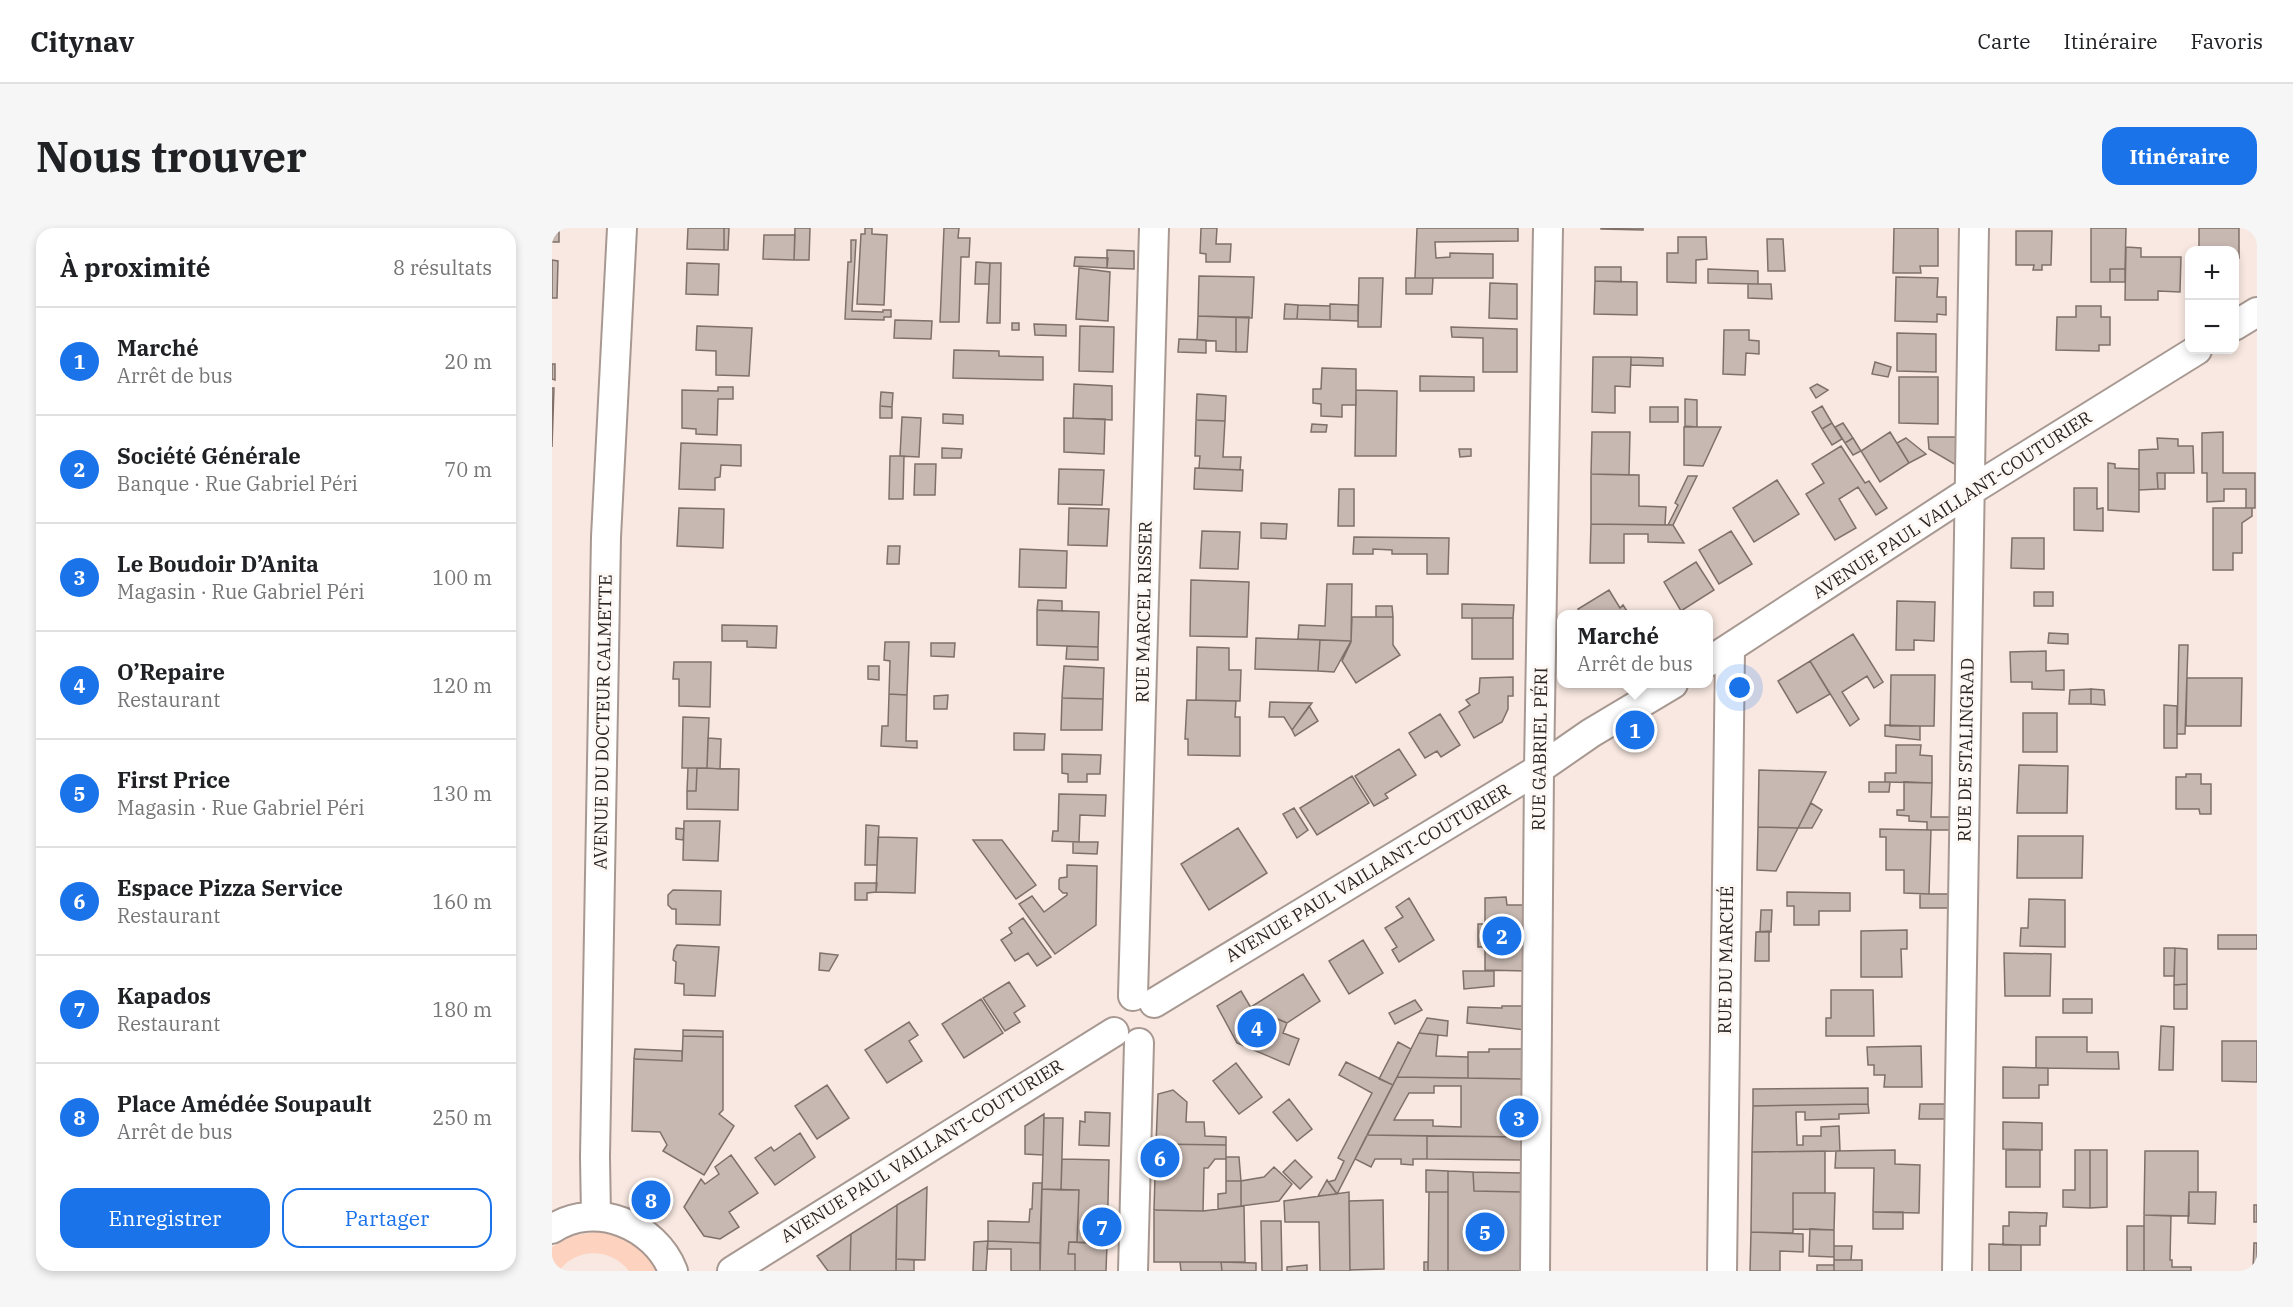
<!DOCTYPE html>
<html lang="fr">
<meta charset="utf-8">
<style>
:root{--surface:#fff;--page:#f6f6f6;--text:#202124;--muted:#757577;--line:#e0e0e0;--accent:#1a73e8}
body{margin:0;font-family:"IBM Plex Serif",serif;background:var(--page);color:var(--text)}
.controls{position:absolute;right:18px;top:18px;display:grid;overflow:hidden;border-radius:12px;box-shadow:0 3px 9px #0003}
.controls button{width:54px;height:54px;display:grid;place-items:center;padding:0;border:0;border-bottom:2px solid var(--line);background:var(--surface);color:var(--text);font:30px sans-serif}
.you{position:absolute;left:1188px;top:460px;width:21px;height:21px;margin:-15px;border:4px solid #fff;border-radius:50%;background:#1a73e8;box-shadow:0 0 0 9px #1a73e833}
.badge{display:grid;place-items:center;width:39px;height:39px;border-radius:50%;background:var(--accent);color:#fff;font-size:20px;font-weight:700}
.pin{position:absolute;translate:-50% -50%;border:3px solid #fff;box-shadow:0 2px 6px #0006}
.popup{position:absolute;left:1005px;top:382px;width:156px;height:78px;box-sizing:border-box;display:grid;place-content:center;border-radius:12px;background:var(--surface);filter:drop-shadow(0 2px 4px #0005);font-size:20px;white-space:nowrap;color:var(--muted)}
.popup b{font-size:22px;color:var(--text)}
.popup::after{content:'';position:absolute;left:50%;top:100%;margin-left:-12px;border:12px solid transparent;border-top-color:var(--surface)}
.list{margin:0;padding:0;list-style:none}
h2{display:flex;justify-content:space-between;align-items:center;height:78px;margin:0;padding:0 24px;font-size:26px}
h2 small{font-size:20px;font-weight:400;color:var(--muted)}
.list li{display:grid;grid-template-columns:39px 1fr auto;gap:18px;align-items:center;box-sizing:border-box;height:108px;padding:0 24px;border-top:2px solid var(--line)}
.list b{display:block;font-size:22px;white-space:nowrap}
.list p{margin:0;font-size:20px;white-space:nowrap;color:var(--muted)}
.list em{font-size:20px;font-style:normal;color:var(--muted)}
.actions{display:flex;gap:12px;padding:18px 24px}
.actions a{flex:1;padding:14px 0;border:2px solid var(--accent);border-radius:18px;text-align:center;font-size:21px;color:var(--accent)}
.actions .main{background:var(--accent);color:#fff}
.map{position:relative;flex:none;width:1705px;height:1043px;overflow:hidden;border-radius:18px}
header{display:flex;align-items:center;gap:36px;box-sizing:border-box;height:84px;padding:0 30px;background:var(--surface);border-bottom:2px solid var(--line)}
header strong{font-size:28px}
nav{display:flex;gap:33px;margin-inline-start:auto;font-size:21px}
.intro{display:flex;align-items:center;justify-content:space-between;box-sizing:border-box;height:144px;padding:0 36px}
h1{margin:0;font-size:42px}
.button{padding:15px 27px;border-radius:18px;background:var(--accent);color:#fff;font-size:21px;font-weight:700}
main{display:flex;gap:36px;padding:0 36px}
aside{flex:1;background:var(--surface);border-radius:18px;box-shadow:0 3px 9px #0003}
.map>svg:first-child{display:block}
.green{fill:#fdd2be}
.building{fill:#c7b8b1;stroke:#7f716a;stroke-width:1.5;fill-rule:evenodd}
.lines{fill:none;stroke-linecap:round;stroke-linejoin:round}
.street-casing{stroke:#a79891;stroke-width:32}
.street{stroke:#fff;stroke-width:28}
.labels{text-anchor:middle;stroke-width:6;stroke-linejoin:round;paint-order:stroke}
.street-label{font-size:18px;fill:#2b2523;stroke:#fef8f5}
</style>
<header>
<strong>Citynav</strong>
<nav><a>Carte</a><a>Itinéraire</a><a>Favoris</a></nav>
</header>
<div class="intro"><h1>Nous trouver</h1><a class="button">Itinéraire</a></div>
<main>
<aside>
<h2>À proximité<small>8 résultats</small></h2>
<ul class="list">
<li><span class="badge">1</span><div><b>Marché</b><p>Arrêt de bus</p></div><em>20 m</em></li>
<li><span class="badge">2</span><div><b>Société Générale</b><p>Banque · Rue Gabriel Péri</p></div><em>70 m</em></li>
<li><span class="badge">3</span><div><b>Le Boudoir D’Anita</b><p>Magasin · Rue Gabriel Péri</p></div><em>100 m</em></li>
<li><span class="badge">4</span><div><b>O’Repaire</b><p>Restaurant</p></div><em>120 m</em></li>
<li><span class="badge">5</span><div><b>First Price</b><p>Magasin · Rue Gabriel Péri</p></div><em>130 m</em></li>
<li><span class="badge">6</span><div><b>Espace Pizza Service</b><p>Restaurant</p></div><em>160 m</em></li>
<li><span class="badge">7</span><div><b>Kapados</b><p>Restaurant</p></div><em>180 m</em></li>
<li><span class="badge">8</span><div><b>Place Amédée Soupault</b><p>Arrêt de bus</p></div><em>250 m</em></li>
</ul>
<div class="actions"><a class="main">Enregistrer</a><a>Partager</a></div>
</aside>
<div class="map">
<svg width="1705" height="1043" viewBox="0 0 1705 1043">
<rect width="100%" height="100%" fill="#f8e8e1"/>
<path class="green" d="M48,1003C75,1008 91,1017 104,1043H77C59,1020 25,1019 7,1043H0V1019L19,1008Z"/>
<path class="building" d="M0,0H7V14H0Z
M136,0H172V22L135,21Z
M172,0H177L176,22H172Z
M243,0H258L257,32H242Z
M313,0H320V6L335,7L332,77L305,76L309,6H313Z
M392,0H407L406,10H418L417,29H409L407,94H388Z
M649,0H665L664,16H679L678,34H654V26L648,25Z
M865,0H966V13L883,14L884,30L898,29V25L941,26V50H863Z
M1049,0H1091V2L1049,1Z
M1342,0H1386V38H1368L1369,45H1341Z
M1539,0H1574L1573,41H1558V54H1539Z
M1647,0H1687V30H1682V22H1647Z
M1464,3H1500L1499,37H1490V42H1481L1482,37H1464Z
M212,7H243L242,32L211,31Z
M1126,9H1154L1155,31L1144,32V55L1115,54V25H1126Z
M1215,11H1231L1233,43H1216Z
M299,12H304L300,83L331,84V82H339V89H332V92L293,91L296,34H299Z
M1574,19L1589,20V29H1629L1628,64L1606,63V72H1573Z
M555,22L582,23V41L555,40Z
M523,29L556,30L555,40L522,38Z
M0,32L6,33L5,70H0Z
M424,34L438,35L437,56H423Z
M135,35L167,36L166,67L134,66Z
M438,35H449L448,95H435Z
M1043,39H1069V54L1043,53Z
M527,40L558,44L556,93L524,91Z
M1156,41L1206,43V56L1156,55Z
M1558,41H1573V54H1558Z
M647,48L702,49L700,90L646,88Z
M1344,49L1386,50L1385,69H1394V87L1385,86V94L1343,93Z
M807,50H831L829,99H806Z
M854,50H881L880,66H854Z
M1043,53L1085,54V87L1042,86Z
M938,55L965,56V91L937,90Z
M1196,56H1219L1220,71L1196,70Z
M733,76L746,77L745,91H732Z
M778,76L806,77V93L778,92Z
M746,77L778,78V92L745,91Z
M1524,78H1549V89H1558V117H1547V123L1504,122L1505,89H1524Z
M646,88L684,89V124L664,123V113L645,112Z
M684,89H697L695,124H684Z
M343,92L380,93L379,111L342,110Z
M460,95H467V102H460Z
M482,96L514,97V108L483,107Z
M145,98L200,100L197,148L164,147V123L144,122Z
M528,98L562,99L561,144L527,143Z
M899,99L965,101V144H931V110L900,109Z
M1172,102H1197V112L1207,113V126L1194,125L1193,147L1171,146Z
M1345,105L1384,106V144L1345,143Z
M627,111L654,112V125L626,124Z
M402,122L447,123V128L491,129V152L401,150Z
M1041,129H1079L1078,159L1063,158V185L1040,184Z
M1079,129L1111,130V138L1079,137Z
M1323,134L1339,139L1336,149L1320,146Z
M0,136H3V152L0,151Z
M770,140L804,141V177H790V189L769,188V176L761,175V161H769Z
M868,148L922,149V163H868Z
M1347,149H1386V196L1347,195Z
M522,156L560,158V192L521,190Z
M1265,156L1276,162L1264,170L1258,160Z
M166,159H181V171H166L165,207L144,206V201L130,200V162L166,163Z
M0,160H2L0,219Z
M804,162L845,163L844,228H803Z
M329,164L341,165L340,179L328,178Z
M645,166L674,168L673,193L644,192Z
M1133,171L1145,172V199L1133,198Z
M328,178L340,179V190H328Z
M1270,178L1280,195L1270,201L1260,184Z
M1098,179H1126V194H1098Z
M391,186L411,187V196L391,195Z
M350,189L369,190L367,229L348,228Z
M512,190L553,191L552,226L512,224Z
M644,192L673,193L671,229H689L688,242L647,240L648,228H643Z
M1280,195L1290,211L1280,217L1270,201Z
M1291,195L1301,210L1293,215L1283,199Z
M760,196L775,197L774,204H759Z
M1132,199H1169L1151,238L1132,237Z
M1040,204H1078L1077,247L1039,246Z
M1338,204L1357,235L1328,254L1309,223Z
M1671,204V245H1703V280H1694V261H1672V273L1655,274V245H1650V205Z
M1376,209H1404V237L1377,221Z
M1301,210L1309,223L1301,227L1293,215Z
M1354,210L1374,226L1357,235L1345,215Z
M1605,210L1626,211V218H1641L1642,245H1605L1606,261L1587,262V222L1606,221Z
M129,215L189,217V238L169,237L168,249L163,250V262L127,261Z
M1289,218L1313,255L1317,253L1335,280L1324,287L1306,259L1287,271L1304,300L1283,312L1254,266L1272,255L1260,236Z
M390,220L410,221L409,230H390Z
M907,221H919V228L908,229Z
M338,228H352L351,271H337Z
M1556,235L1563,236V240L1587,241V284L1556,282Z
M363,236H384L383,267H362Z
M643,240L691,242L690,263L642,261Z
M507,241L552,242L550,277L506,276Z
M1605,245H1613V261H1606Z
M1039,246L1087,247V278L1114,279L1113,297L1039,296Z
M1136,248H1145L1121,297H1116L1126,277L1123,275Z
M1225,252L1247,286L1202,314L1181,280Z
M1522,260H1545V281L1551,280V303L1522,302Z
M787,261H802V298H786Z
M127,280L172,281L171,320L125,318Z
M517,280L557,281L555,318L516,317Z
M1661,280H1700V288L1690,295V325H1681V342H1661Z
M709,295L735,296L734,311L709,310Z
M1039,296L1121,297L1132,315L1096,314V306H1072V335H1038Z
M650,303L688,304L686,341L648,340Z
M1179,303L1200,336L1167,356L1147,322Z
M802,309L897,310L896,346H875V326H840V322L821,321V326H801Z
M1460,310H1492V341L1459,340Z
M336,318H348L347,336H335Z
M468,321L515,323L514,360L467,359Z
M1144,334L1162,362L1129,383L1112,354Z
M639,352L697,354L695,409L638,408Z
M775,356H800L799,413L746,411L747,397L773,398Z
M1057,362L1068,380L1071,377L1077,386H1029L1026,381Z
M1482,364H1501V378H1482Z
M486,372L510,373V383L485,382Z
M1345,373L1383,374L1382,413L1362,412V422H1344Z
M910,376L962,377L961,390H910Z
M824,378H840L841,389H824Z
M485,382L547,384L546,419L485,417Z
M800,389H841V417L848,427L804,455L790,433L799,414Z
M920,390H961V431H920Z
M170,397L225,398L224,420L195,419V413H170Z
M1497,405L1516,406V416L1496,415Z
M1301,406L1331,454L1322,460L1315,448L1290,464L1307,491L1298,498L1258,433Z
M704,410L768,412L766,443L703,441Z
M768,412L799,413L782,444L766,443Z
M333,414H357L355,467L337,466L338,433L332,432Z
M379,415H403L402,429L379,428Z
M1627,417H1636L1633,506H1625Z
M515,418L546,419V432L514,431Z
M645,419L677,420V442H689L688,473L644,472Z
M1494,423V443L1512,442V462L1480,461V454H1459L1458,424Z
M1258,433L1278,466L1245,485L1226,453Z
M122,434H159L158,479L127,478V451H121Z
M316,438H327V452L316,451Z
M512,438L552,440L551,471L510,470Z
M1339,447H1383L1382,498H1338Z
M961,449V468H956V481L950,494L922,510L907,484L918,477L914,472L927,465L928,450Z
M1635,450H1690L1689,498H1634Z
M1539,461V476H1517L1518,462Z
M1539,461L1552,462L1553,477L1539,476Z
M337,466L355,467L354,513H365V520L329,518L330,498H336Z
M396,467L395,481H382V468Z
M510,470L551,471L550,502H509Z
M635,472L684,473L683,489H688V528L636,527V511H633Z
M718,474L760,475L740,502L732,489H717Z
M1612,477L1625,478V520H1612Z
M757,478L766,493L743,508L740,502Z
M1471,485H1505V524H1471Z
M888,486L908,517L889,529L885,523L873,530L857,505Z
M131,489L157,490L155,540H130Z
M1333,497L1368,498V512L1333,508Z
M462,505L493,506L492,522H462Z
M156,510L169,511L168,541L155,540Z
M1344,517H1369L1368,527L1380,528V555L1333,554V545H1344Z
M847,521L864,547L833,566L836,570L822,578L803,548Z
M510,526L549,527L548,546H535V554H516V546L510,545Z
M1467,537L1516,538L1515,585H1465Z
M136,540H145L144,563H135Z
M145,540L187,541L186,582L135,581V563H144Z
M1207,542L1274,544L1246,600L1206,599Z
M1634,546H1649V556H1659V586H1648L1647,581H1624V549H1634Z
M800,548L817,575L765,607L748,580Z
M1317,554H1338L1337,564H1317Z
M1352,554L1380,555L1379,589H1399L1398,602H1375V594L1357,593V588L1345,587V582H1352Z
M507,566L554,567L553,588L528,587L527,614L500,613L501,603H506Z
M1259,575L1270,582L1260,600H1246Z
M742,580L756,602L745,610L731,586Z
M132,593H168L166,633L131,632Z
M314,597L327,598L325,637H313Z
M1206,599L1246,600L1224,643L1205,642Z
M124,600L132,601L131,612L124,611Z
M686,600L715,645L657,682L629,636Z
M1328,601L1379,602L1377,666L1352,665V642H1334V609H1328Z
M1466,608H1531L1530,650H1465Z
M326,609L365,610L363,665L324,664Z
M421,612H450L484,657L464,671Z
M521,614H546L545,626L521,625Z
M515,637L545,638L544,697L503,726L467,676L480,668L492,684L515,667V665H511L507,661V652L508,650L515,649Z
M303,655H325L324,664L315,665V672H303Z
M121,662L169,663L168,697L124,696V681H120L116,677V667Z
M1235,664L1298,665V683H1267V697H1242V678H1235Z
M1368,666H1397V680H1368Z
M954,669L955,677H975L974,743L933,742V719H926V696H933V670Z
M857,670L882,712L847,734L840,722L845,719L833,700L851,689L844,679Z
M1477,671L1513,672V719L1468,718L1469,700H1476Z
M1209,682H1220L1219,704H1208Z
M471,690L499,729L485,738L476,725L463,733L449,712L460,705L457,700Z
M1355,702V721H1349L1350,749H1309V703Z
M1217,703V733H1203L1204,704Z
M1666,707H1705V721H1666Z
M811,712L831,745L797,766L777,733Z
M125,717L167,719L163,768L132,767V756L123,755L124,734L121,732L122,722Z
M1612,720H1623L1622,748H1612Z
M1623,720L1635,721V756L1622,757Z
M268,725L286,727L277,743L267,742Z
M1452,725L1499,726L1498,768H1453Z
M911,743H942V758L912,761Z
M751,746L768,773L735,795L699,779Z
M457,754L473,778L462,785L468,794L453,803L431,770Z
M1635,756V781H1622V757Z
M1279,762H1321L1322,808H1274V790H1279Z
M689,763L699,780L735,795L731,805L747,811L737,837L685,815L665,778Z
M429,771L451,805L412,830L390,796Z
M1511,771H1540V785H1511Z
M863,772L870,782L843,796L837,785Z
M950,778H973V802L915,795L916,779L950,780Z
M875,790L896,793L895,808L867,805Z
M357,794L366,807L357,813L370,833L335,855L313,822Z
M1609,798L1622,799L1621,842H1607Z
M131,802L171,803V809L131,808Z
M867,805L886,807L884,828L916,829V850L845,849Z
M131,808L171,809V882L167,886L182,898L152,947L111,923L115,917L108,904L80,903L82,831L130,833Z
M1484,809H1535V824H1566L1567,841L1484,840Z
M1670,813H1705V854L1670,853Z
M846,814L859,821L841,857L827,851Z
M1369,818L1370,859H1332L1333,847H1322V837H1316L1315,819Z
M83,821L130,823V833L82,831Z
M937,821H973L972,851L916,850V824H937Z
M794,834L841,857L785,966L776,954L783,952L792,933L786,930L820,865L787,847Z
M684,835L710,869L687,886L661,853Z
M1451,839L1496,840V857H1487V870H1451Z
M845,849L972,851L971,909L815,907ZM882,858H909V899L881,898V892H842L857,865H882Z
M275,857L297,890L265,911L243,878Z
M1316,860V876L1201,878V861Z
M621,862L635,874L634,894H652L653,908L674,909V917L604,916L606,866Z
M737,871L760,901L745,913L721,884Z
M1316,876L1317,885L1287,886V891L1253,892V884H1244L1245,917H1251V908H1269V899L1287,898L1288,923L1200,924L1201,878Z
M1368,876H1394V891H1367Z
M533,884L558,885L557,918L527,917L528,893L533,894Z
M492,886L491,927L473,926V898Z
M492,890H511L509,962L490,961Z
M1451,894L1490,895V922L1451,921Z
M248,905L263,929L223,957L203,930L219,919L222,923Z
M815,907L875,908V931H861V937L849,936V931H823L819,939L803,931Z
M875,908L971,909V932L875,931Z
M604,916L674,917V931H663L656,940H652L651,983L602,982Z
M1343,922V936L1368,937L1367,985L1321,984L1322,940H1283L1284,923Z
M1454,922H1488V959H1454Z
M1523,922H1538V980L1511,979V962H1523Z
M1538,922H1555V979L1538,980Z
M1273,923V965H1241V1005L1199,1004L1200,924Z
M1593,923H1646V964H1637V988L1592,987Z
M179,927L206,965L177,984L187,999L168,1011L152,1008L132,979L149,951L153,956L167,946L163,939Z
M674,929H687L689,953H674Z
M510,931L557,932L555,1016L525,1014L527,962H509Z
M743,932L760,949L748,961L731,944Z
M722,939L740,956L727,973L689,978V953L712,949Z
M874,942L896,943V964H874Z
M896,943L921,944L922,963L971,964L970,1043H896Z
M921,944L971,945V964L922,963Z
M775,952L785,966L766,968Z
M674,953H689V978L666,981V966L674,965Z
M481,955H490L488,1015L436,1013V993L477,994L478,981H480Z
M375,959L373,1032L344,1031L345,977Z
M490,961L527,962L525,1014H517L516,1026H523V1043H488Z
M797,964L798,1043H768L767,994H733L732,973Z
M877,964H896V1043H876Z
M1637,964H1664L1663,996L1636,995Z
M1241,965H1283L1282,1002L1241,1001Z
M831,972L832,1041L798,1042L797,973Z
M345,977L344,1043H298L299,1006Z
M1702,977H1705V994H1702Z
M692,978L693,1034H602V982L651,983Z
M1321,984H1351V1001H1321Z
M1457,984L1495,985L1494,998H1488V1017H1451V998H1457Z
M1592,987L1619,988L1618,1032H1620V1039H1639V1043H1592Z
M709,993H729L730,1043H710Z
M1575,998H1592V1043H1575Z
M1258,1001L1282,1002V1029L1257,1028Z
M1199,1004L1251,1006V1024L1228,1023V1043H1198Z
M299,1006L298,1043H276L265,1028Z
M436,1013L434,1043H421L422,1014Z
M436,1013L488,1015V1043H459V1021H435Z
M517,1014L555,1016L554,1043H523V1026H516Z
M1702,1015H1705V1043H1701Z
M1437,1016L1469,1017V1043H1437Z
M1282,1018H1300L1299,1032H1282Z
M344,1031L362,1032V1043H344Z
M1282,1032H1310V1043H1282Z
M628,1034H669L670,1043H629Z
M669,1034L704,1035V1043H670Z
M872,1034H876V1043H872Z
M755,1037V1043H735V1039Z
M1265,1037H1282V1043H1265Z"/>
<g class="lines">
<g class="street-casing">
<path id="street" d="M1682,98L1705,84
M1156,434L1418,263L1645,122
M581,768L602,0
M602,775L987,541L1039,505L1121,456
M44,988L43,929L54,309L70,0
M0,1001C43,972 103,997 121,1043
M180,1043L562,804
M581,1043L587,815
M983,1043L987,541L996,0
M1170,1043L1178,421
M1405,1043L1422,0"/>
</g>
<use href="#street" class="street"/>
</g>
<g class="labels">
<g class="street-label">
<text transform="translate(1400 277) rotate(-33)" y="6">AVENUE PAUL VAILLANT-COUTURIER</text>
<text transform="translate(592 384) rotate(-89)" y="6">RUE MARCEL RISSER</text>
<text transform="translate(51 494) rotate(-89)" y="6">AVENUE DU DOCTEUR CALMETTE</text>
<text transform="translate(988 521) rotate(-89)" y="6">RUE GABRIEL PÉRI</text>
<text transform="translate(1414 522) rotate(-89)" y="6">RUE DE STALINGRAD</text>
<text transform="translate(816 645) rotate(-31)" y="6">AVENUE PAUL VAILLANT-COUTURIER</text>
<text transform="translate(1174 732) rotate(-89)" y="6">RUE DU MARCHÉ</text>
<text transform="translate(370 923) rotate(-32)" y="6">AVENUE PAUL VAILLANT-COUTURIER</text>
</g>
</g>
</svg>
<div class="controls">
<button>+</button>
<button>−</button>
</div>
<div class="you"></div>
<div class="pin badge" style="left:1083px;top:502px">1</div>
<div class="popup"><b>Marché</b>Arrêt de bus</div>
<div class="pin badge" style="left:950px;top:708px">2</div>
<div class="pin badge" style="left:967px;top:890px">3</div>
<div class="pin badge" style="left:705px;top:800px">4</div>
<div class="pin badge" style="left:933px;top:1004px">5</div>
<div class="pin badge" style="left:608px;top:930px">6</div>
<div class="pin badge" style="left:550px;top:999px">7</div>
<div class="pin badge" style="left:99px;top:972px">8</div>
</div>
</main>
